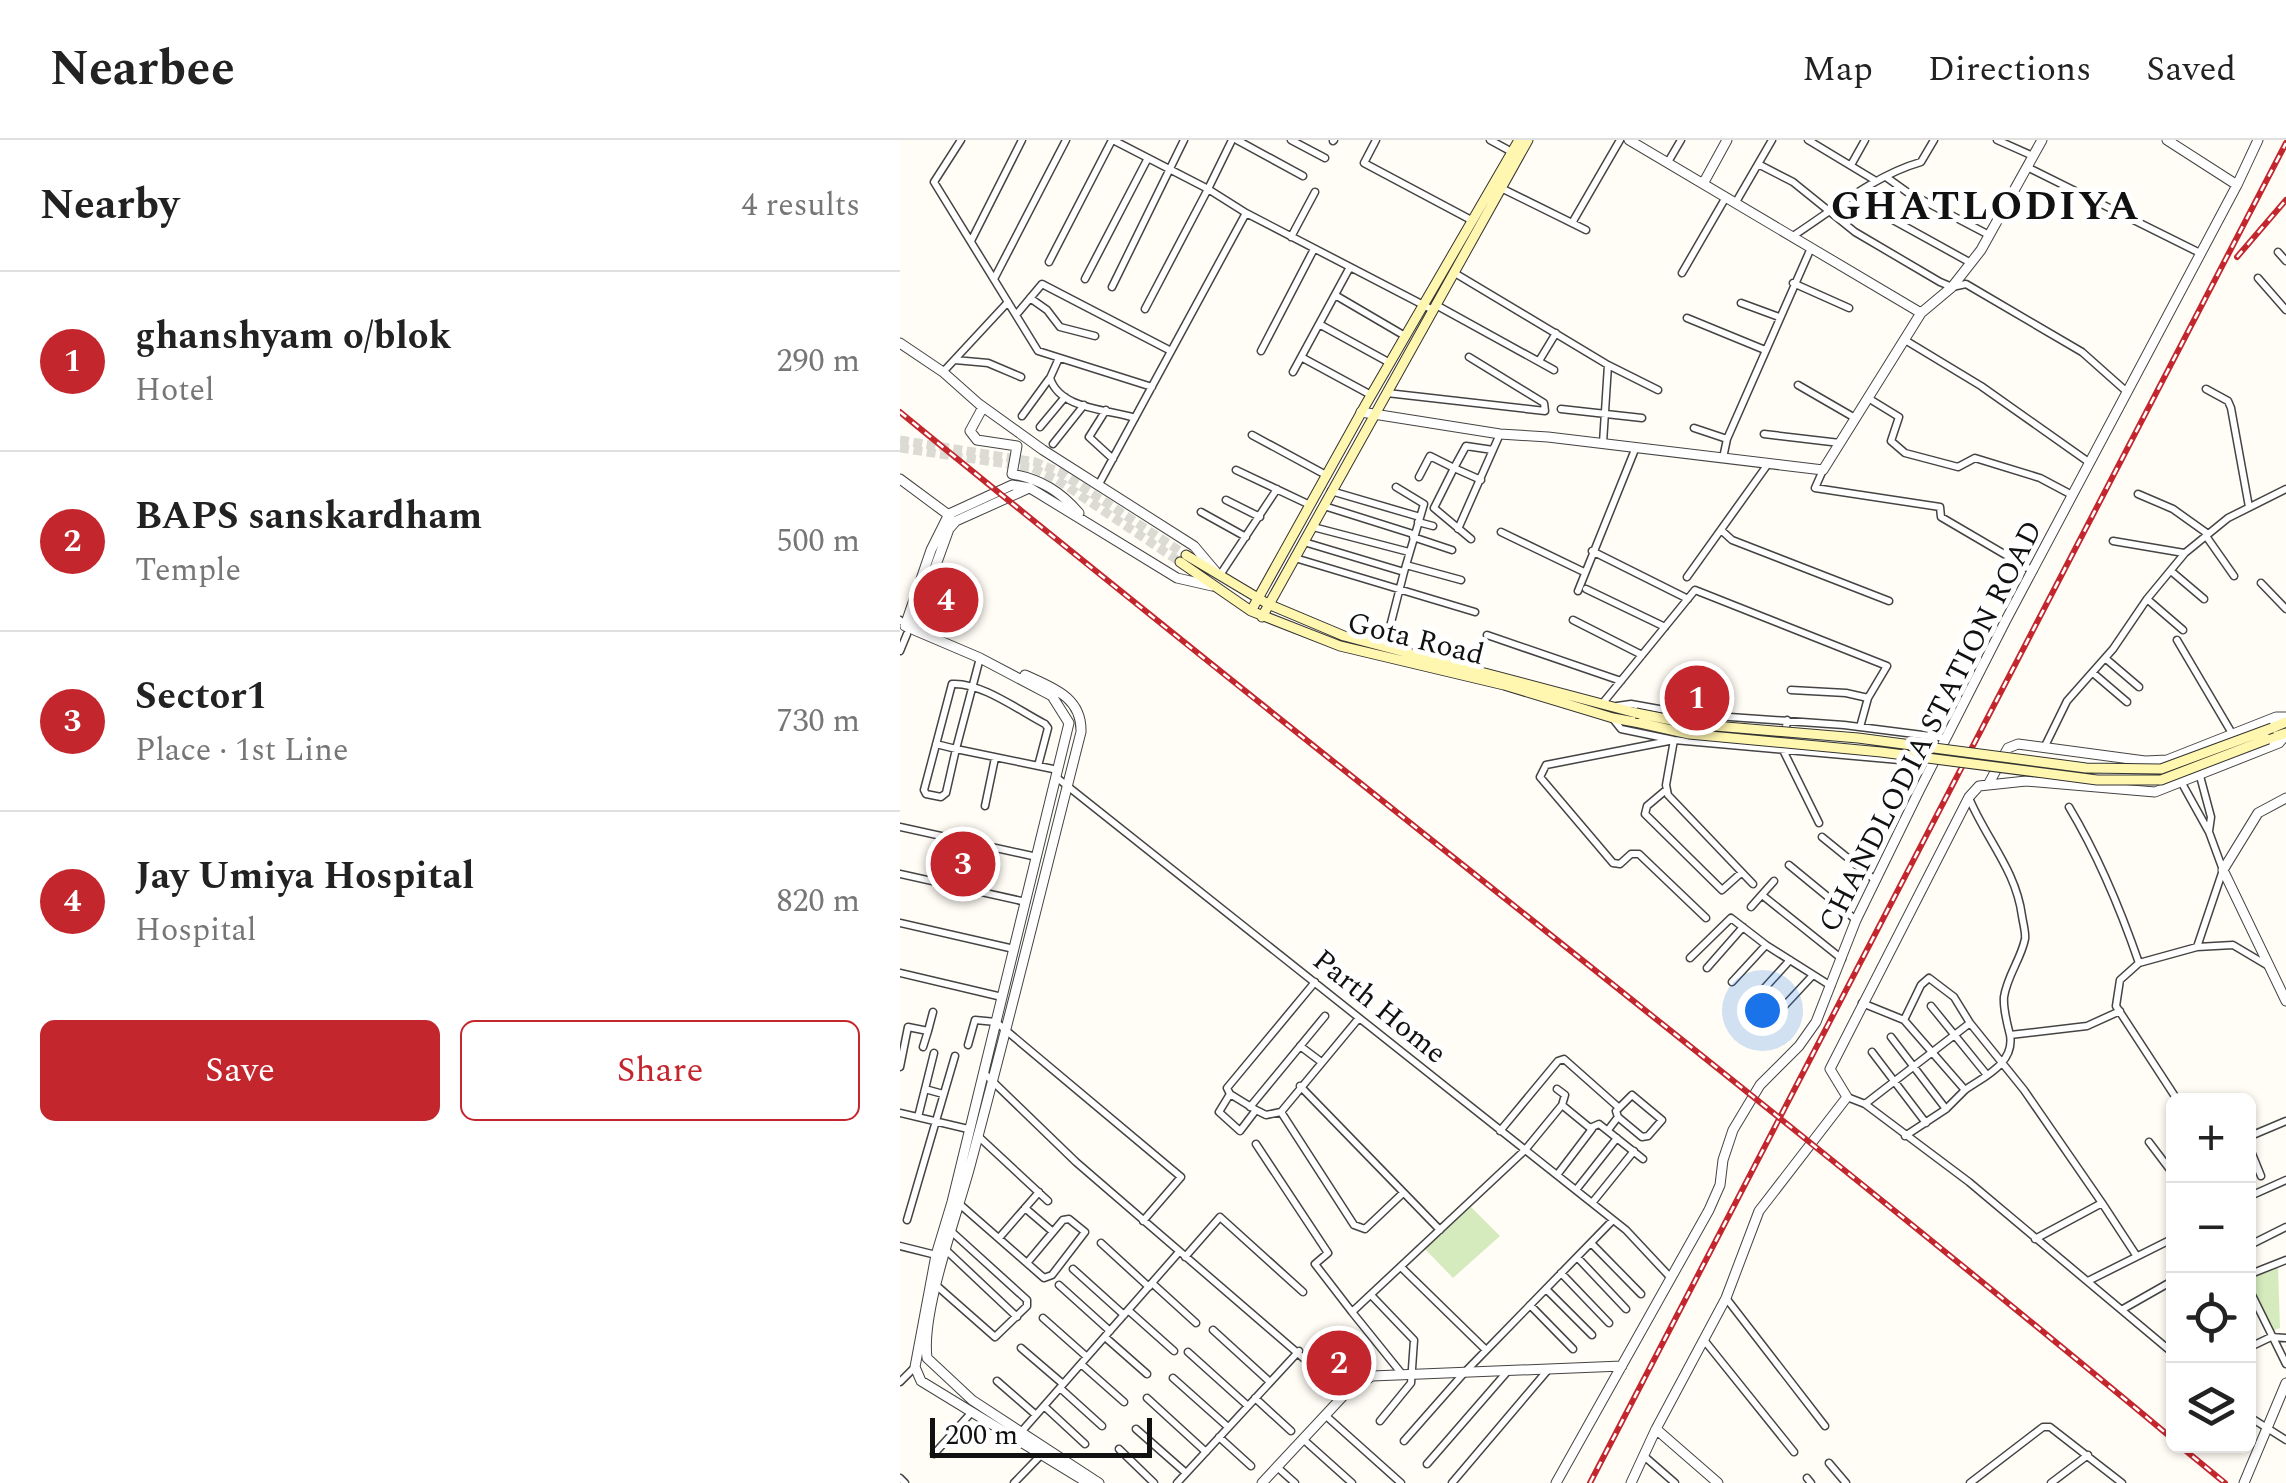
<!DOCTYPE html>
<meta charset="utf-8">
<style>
:root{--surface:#fff;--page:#f2f2f2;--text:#222;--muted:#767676;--line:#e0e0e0;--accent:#c4262e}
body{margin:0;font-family:Spectral,serif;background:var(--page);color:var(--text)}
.controls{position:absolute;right:30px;bottom:30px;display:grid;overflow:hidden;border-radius:15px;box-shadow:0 2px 8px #0004}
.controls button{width:90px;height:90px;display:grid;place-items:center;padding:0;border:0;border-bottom:2px solid var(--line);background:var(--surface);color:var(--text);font:50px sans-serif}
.scale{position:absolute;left:30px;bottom:25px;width:222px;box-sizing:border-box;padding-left:10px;border:5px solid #111;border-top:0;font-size:28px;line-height:35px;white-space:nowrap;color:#111;-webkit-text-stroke:8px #fff;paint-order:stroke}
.you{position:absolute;left:862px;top:870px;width:35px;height:35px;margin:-25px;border:8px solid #fff;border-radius:50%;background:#1a73e8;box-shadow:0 0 0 15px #1a73e833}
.badge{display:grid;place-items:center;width:65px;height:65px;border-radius:50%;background:var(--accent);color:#fff;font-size:32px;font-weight:700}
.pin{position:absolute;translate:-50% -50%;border:5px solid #fff;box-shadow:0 2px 10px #0006}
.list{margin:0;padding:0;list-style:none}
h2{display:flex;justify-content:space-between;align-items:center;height:130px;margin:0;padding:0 40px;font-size:42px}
h2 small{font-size:32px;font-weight:400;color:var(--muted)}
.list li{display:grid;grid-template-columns:65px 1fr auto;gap:30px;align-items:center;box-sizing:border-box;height:180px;padding:0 40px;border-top:2px solid var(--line)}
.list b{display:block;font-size:38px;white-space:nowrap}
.list p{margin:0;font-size:32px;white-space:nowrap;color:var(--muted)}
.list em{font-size:32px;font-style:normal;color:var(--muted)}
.actions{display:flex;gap:20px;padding:30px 40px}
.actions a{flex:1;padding:22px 0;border:2px solid var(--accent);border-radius:15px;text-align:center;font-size:35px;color:var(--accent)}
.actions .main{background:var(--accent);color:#fff}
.icon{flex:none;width:55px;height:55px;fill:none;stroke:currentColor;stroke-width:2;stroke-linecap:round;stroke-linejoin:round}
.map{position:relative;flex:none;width:1386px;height:1343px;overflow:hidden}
header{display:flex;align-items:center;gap:60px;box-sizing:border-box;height:140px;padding:0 50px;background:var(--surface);border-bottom:2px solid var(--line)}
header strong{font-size:48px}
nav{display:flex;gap:55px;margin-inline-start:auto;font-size:35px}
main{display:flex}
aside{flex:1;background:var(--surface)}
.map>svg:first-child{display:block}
.green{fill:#d5ebbd}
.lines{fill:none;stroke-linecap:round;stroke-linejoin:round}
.secondary-tunnel{stroke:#dbdad3;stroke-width:9;stroke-dasharray:9 4.5;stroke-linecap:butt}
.minor-casing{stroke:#444;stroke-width:9}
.tertiary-casing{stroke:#444;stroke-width:11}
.secondary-casing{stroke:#333;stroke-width:11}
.minor{stroke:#fff;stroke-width:6}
.tertiary{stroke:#fff;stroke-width:9}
.secondary{stroke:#fff6b0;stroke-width:9}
.rail-casing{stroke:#c4262e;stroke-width:6}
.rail{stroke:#fff;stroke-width:2.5;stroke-dasharray:8;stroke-linecap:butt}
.secondary-bridge-casing{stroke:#333;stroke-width:11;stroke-linecap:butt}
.secondary-bridge{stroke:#fff6b0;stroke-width:9}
.labels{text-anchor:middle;stroke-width:10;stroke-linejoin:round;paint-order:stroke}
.street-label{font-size:30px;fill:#111;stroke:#fff}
.district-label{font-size:40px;font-weight:bold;letter-spacing:2.5px;fill:#111;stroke:#fff}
</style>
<header>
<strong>Nearbee</strong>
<nav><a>Map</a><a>Directions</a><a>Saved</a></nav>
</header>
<main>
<aside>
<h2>Nearby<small>4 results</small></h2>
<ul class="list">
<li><span class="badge">1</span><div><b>ghanshyam o/blok</b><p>Hotel</p></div><em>290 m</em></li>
<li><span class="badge">2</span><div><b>BAPS sanskardham</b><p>Temple</p></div><em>500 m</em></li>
<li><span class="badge">3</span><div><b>Sector1</b><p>Place · 1st Line</p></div><em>730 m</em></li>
<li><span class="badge">4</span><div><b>Jay Umiya Hospital</b><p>Hospital</p></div><em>820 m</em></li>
</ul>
<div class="actions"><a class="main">Save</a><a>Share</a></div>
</aside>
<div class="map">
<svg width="1386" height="1343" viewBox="0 0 1386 1343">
<rect width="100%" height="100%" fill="#fffdf5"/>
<path class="green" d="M571,1067L600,1096L553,1138L525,1109Z
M1378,1126L1380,1188L1369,1192L1349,1137Z"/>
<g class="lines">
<path class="secondary-tunnel" d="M0,300L135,322L159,332L286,415
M0,308L133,328L156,339L280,422"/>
<g class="minor-casing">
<path id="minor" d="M61,0L34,42L138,211L252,247
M213,0L308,49L245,169
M337,0L403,36
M391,0L425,18
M476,0L464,23L573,81
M590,0L612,12
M908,0L976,41
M1097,0L1133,16
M433,1L434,0
M768,22L781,0
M858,24L893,42L955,92L1040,142L1052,147L1066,144L1182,212L1227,252
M951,25L965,0
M1127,27L1300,113
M986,37L1007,52L1089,95
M601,48L672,83L720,0
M836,62L872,0
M975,70L1071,123
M346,73L533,170
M672,83L686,90
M893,96C933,70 975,35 1021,22L1034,0
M391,97L415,52
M71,101L122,0
M1378,112L1386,121
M149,122L212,0
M553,132L708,225L758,250
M782,133L826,57
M1358,138L1386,170
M94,139L166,0
M185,139L248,18
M893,143L949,168
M212,147L284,0
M435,155L505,196
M130,158L147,170L160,187L195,196
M841,163L879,177
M536,165L654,230
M116,175L142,144L271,211
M787,178L865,210
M419,184L490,223
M1005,200L1081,246L1190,323
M361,211L414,109
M401,217L471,255
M159,218L150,238C160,270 208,269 235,278
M55,220L88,223L121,237
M639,221L656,193
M43,232L108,162
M393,232L450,127
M898,245L955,278
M1306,249L1328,261L1331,268L1349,367
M487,253L645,271L644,263L569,217
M968,258L999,277L991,301L1005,313L1058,327L1075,318L1140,338L1172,355
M661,269L742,278
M206,270L189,297L213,319
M122,276L149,239
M140,287L165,257
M794,288L827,299
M864,294L940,303
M352,295L426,335
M703,303L708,225
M153,304L184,265
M823,318L827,299L911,108
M336,330L410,365
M923,330L915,348L1040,367L1041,377L1133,431
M519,337L530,316L554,328L566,306L593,310
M199,344L346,73L308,49L332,0
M431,351L520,377
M1238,354L1273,369L1308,394
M326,360L360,377
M424,366L513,394
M301,372L346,397
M518,382L533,386
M413,387L509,412
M558,389L600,294
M821,390L832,400L989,461
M601,392L684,432
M1306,396L1334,436
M513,397L552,410
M571,399L534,368L554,328L581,340
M1213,401L1284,413
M404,402L504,432L524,364L496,347
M692,411L788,459
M395,418L575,472
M506,425L561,440
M1271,431L1304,459
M320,435L377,349
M787,437L868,324
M1361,443L1386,469
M686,449L765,487
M678,451L736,307
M1247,459L1283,490
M0,480L1,481
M673,480L742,515
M587,495L721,541
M1277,500L1333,595
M485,506L504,432
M0,511L7,494
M80,518L56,609L158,630
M1205,518L1239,547
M1193,533L1227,562
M891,550L946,553L968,558
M702,564L795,450L987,526L968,558L960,587
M717,566L731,564L787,574L944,585L1046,598
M713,579L721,589L774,600L1033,623
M887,580L883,610L919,683
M774,600L646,625L640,637L713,723L720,724L731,714H739L806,778
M774,600L766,645L768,655L853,744
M36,604L56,609L46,653L41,657L26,654L24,650L52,544C81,542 118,570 145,584L148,588L138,626
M1144,608L1167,561L1213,509L1247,459L1285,413L1328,378L1386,349
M1300,636L1311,677L1309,691
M156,637L726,1090L770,1137
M1279,638L1309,692L1323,730L1297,807
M766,650L747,666L745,674L822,750L841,733
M85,666L95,618
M1169,667C1199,717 1220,768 1239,823
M0,687L137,717
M922,697L975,740
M889,725L956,780
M0,734L126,762
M862,755L942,819
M851,767L874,741
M0,783L114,809
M790,818L831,778L866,805L931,846
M807,828L843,787
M0,833L102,857
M832,842L866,805
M962,863L1004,880L1065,950C1085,936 1115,923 1110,895C1107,883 1103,869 1104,857C1107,836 1121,819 1125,799C1126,793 1123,783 1122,776C1116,730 1086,699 1069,658
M850,864L890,820
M1031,866L1087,935
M459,878L381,972L454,1085L465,1089L503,1053
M872,879L913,835
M1004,880L1021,845L1029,838L1054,857L1070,883
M1110,895L1187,886L1220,871
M991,897L1046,969
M68,905L75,880L96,882L281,1037L243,1081
M400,906L420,921
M23,907L28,891
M972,912L1026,983
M34,913L25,949L43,954
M0,927L8,887L28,891L33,872
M84,933L176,1022L445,1254
M400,946L540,1090
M657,949L665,955L662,965L690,988L699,984L743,1019
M330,954L319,972L340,991L356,970L330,954L327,948L415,842
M947,957L965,964L1069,1042L1274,1214
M1278,961L1216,866L1220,840L1239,823L1297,807L1333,805L1370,827
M965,964L1070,883L1124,950L1202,1063L1135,1099
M350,967L425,876
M356,970L366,975L381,972
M0,973L68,989
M18,977L25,949
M708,990L718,977L716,971L732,955L762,980L748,996L742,997L718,977
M600,991L658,921L664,919L717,966
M78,996L148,1061
M1005,996L1046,969L1065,950
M1348,997L1386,981
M1249,1002L1271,1031L1274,1029
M356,1004L428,1113L415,1124L452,1172
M1348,1004L1361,1036
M657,1035L692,989
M676,1050L717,998
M1348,1057L1386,1040
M56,1061L144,1138L152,1135L185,1092L169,1079L163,1080L127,1123
M692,1063L734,1011
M1202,1063L1236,1115
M125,1068L153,1092
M7,1080L55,916
M99,1098L139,1052
M201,1103L249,1147
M691,1103L741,1154
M0,1106L36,1115
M1348,1106L1386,1087
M47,1111L117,1177
M285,1117L320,1077L403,1152
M677,1117L726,1169
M502,1128L586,1210
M173,1129L224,1175
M661,1133L709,1183
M1348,1135L1386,1120
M1190,1140L1274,1098
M252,1143L296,1183
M159,1145L210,1191
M37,1146L95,1197L127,1166V1160L52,1092
M1348,1147L1386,1224
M646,1149L692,1195
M471,1155L514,1200L511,1243L480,1281
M826,1158L925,1286
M630,1165L673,1209
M1223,1169L1274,1140
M228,1170L274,1211
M143,1178L187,1217
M313,1190L370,1242
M205,1197L247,1234
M804,1200L894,1312
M121,1208L163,1244
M1348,1208L1371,1197L1386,1198
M288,1212L348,1266
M181,1224L224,1262
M502,1234L452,1172L625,1010L662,965
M273,1238L328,1287
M97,1241L136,1275
M0,1242L15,1227
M160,1248L202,1286
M247,1258L306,1312
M355,1258L391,1291
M144,1266L185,1304
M425,1275L501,1343
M1348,1276L1386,1300
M236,1289L286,1333
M122,1291L279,1112
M319,1297L351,1326
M404,1300L452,1343
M504,1301L564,1233L713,1080
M219,1309L254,1343
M34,1314L71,1273
M744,1316L775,1343
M929,1323L946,1343
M527,1324L607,1232
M377,1327L395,1343
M0,1338L5,1343
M907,1338L911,1343
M114,1343L142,1314
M277,1343L399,1211
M552,1343L647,1231
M1070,1343L1143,1287H1150L1222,1343
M1151,1343L1188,1315"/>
</g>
<g class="tertiary-casing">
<path id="tertiary" d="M1267,0L1337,45
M804,42L827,0
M1021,173L1052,147L1081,110L1142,0
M0,203L43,232L79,264L143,310L294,406L316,432
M83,267L70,291L77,300L117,306L112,334C141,339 161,352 179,373
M461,272L600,294L648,297L923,330L1021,173L729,0
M0,339L50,376
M30,489L15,483L49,389L56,381L127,349
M125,535C153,548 182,557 181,592C144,737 109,882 70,1026C57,1075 21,1171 27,1218L72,1260L199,1343
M1088,645L1108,608L1118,604L1245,621L1267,620L1376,577H1386
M1386,658L1358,673L1323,730L1386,861
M188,1343L21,1241L15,1227L36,1115L52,1062L169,583L152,556L80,518L5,486L31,410L49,374L112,345L130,348L277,438L312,446
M362,1343L445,1254L472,1236L722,1226
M656,1343L809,1070L820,1045L823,1020L833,990L860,945L899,906L916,882L956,780L1019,651L1106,480L1337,45L1358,0
M731,1343L756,1289
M818,1343L756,1289L826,1158L859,1071L947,957L930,929L1069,657L1079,646L1126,641L1255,652L1379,603L1386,595
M1344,1343L1386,1243"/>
</g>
<g class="secondary-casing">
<path id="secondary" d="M286,415L368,464L444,496L736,573
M280,422L351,471L440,506L604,545L713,578L740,583
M351,471L466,264L619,0
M362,477L628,0
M1372,588L1386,582
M1368,599L1386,593"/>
</g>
<use href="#minor" class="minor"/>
<use href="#tertiary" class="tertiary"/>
<use href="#secondary" class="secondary"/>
<g class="rail-casing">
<path id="rail" d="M1337,117L1386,60
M0,272C422,618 855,951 1274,1300
M1280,1306L1325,1343
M690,1343L1386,3"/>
</g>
<use href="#rail" class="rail"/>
<g class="secondary-bridge-casing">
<path id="secondary-bridge" d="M736,573L791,584L958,598L1186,628L1261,629L1372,588
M740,583L789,594L981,612L1197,640H1261L1368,599"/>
</g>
<use href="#secondary-bridge" class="secondary-bridge"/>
</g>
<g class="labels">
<g class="street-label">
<text transform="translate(516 498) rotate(14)" y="10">Gota Road</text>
<text transform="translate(1030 586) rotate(-63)" y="10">CHANDLODIA STATION ROAD</text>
<text transform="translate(480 866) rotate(39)" y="10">Parth Home</text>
</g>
<g class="district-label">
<text x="1086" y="79">GHATLODIYA</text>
</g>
</g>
</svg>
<div class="controls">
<button>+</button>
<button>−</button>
<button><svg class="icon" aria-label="locate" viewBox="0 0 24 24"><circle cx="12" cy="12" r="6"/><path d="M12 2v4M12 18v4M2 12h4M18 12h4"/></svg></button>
<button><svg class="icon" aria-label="layers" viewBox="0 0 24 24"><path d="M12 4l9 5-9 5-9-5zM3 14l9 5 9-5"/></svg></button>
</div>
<div class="scale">200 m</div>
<div class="you"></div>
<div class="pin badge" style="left:797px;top:558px">1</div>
<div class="pin badge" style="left:439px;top:1223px">2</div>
<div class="pin badge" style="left:63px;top:724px">3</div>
<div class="pin badge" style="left:46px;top:460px">4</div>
</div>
</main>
